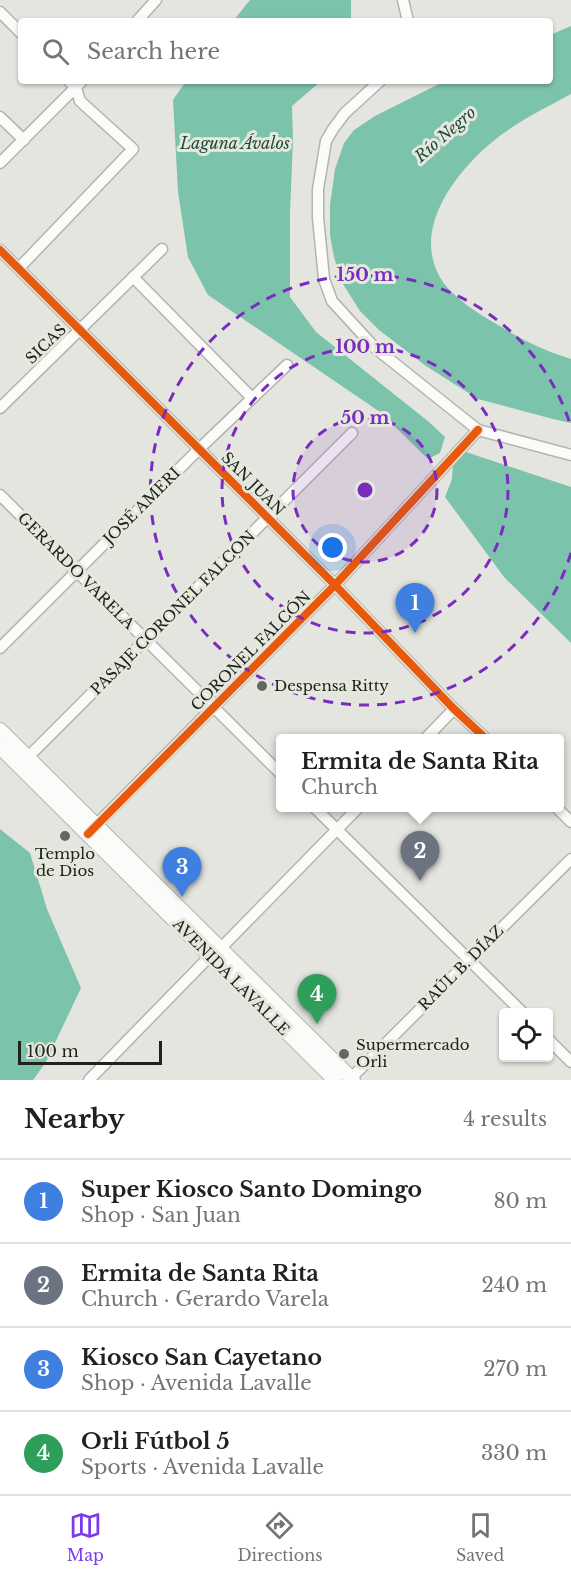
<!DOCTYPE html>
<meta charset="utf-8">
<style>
:root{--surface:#fff;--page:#f6f6f6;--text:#202124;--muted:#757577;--line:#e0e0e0;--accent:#7c3aed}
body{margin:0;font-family:"Libre Baskerville",serif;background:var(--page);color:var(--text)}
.controls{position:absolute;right:18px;bottom:18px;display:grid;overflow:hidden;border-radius:6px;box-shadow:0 2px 4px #0004}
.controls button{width:54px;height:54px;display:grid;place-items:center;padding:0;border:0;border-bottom:2px solid var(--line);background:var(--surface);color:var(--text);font:30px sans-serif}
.scale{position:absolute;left:18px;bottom:15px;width:144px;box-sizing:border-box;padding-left:6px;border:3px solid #21221e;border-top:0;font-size:16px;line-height:21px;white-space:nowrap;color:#21221e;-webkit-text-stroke:4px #e5e8dc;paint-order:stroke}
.you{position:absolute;left:333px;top:548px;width:21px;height:21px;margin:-15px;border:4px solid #fff;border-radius:50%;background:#1a73e8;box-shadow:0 0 0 9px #1a73e833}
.badge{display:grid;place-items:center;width:39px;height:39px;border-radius:50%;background:var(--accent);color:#fff;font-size:20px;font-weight:700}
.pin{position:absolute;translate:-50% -50px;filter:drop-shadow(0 2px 3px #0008)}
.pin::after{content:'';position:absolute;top:32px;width:21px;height:18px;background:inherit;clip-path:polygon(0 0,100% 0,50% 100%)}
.popup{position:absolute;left:276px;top:734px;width:288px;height:78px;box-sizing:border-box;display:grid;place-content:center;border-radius:6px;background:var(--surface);filter:drop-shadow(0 2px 4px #0005);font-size:20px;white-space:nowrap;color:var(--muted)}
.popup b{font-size:22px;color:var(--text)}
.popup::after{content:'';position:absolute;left:50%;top:100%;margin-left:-12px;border:12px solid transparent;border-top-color:var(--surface)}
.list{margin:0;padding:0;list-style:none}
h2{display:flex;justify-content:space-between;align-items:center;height:78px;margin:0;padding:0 24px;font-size:26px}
h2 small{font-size:20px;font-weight:400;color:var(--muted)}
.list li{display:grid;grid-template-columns:39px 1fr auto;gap:18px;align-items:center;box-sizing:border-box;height:84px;padding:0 24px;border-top:2px solid var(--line)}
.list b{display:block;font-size:22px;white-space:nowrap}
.list p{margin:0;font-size:20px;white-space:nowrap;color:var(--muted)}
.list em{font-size:20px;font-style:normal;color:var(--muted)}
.icon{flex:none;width:33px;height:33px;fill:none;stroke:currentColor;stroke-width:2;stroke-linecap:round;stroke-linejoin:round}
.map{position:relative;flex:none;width:571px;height:1080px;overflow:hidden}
.search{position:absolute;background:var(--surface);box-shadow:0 2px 4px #0004;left:18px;right:18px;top:18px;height:66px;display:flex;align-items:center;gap:15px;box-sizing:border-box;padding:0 21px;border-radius:6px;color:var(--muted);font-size:22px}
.sheet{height:414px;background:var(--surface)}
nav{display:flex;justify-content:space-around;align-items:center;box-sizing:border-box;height:84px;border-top:2px solid var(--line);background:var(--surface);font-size:16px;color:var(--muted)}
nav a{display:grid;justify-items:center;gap:3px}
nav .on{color:var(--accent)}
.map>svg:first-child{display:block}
.water{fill:#7cc3ac}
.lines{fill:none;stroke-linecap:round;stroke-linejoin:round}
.minor-casing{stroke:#b3b4b0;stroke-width:13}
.secondary-casing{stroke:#b3b4b0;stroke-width:16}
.minor{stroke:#fbfbfa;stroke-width:10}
.secondary{stroke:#fbfbfa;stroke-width:14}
.cycleway-casing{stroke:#e5e8dc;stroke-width:11}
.cycleway{stroke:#e8590c;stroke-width:8}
.ring{fill:none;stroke:#7b2cbf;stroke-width:3;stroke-dasharray:10 8}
.poi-dot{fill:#656662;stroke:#e5e8dc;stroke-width:2}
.labels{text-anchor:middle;stroke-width:6;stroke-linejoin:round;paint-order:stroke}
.street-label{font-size:15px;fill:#21221e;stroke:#e5e8dc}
.poi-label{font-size:15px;fill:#21221e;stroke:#e5e8dc;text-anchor:start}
.water-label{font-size:16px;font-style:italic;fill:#1f4b3d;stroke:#e5e8dc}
.centre{fill:#7b2cbf;stroke:#e5e8dc;stroke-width:3}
.ring-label{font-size:18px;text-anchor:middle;font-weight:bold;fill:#7b2cbf;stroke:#e5e8dc;stroke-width:6;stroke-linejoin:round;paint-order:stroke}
</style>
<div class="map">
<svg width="571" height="1080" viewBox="0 0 571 1080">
<rect width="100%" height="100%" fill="#e4e5df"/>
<path class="water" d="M250,0H351V21H233Z
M571,26V94C551,105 530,115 511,128C465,158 402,230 446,286C459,301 476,312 493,322C521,339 540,349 571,359V423L553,419L478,399L426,366L379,330L360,311L341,281L334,257L330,235V205L335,169L344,143L354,130L375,116L445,81H550V35Z
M186,81H321L292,106L293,140L290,212V297L316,332L429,422L445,437L440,453L428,459L380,412L208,295L188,257L178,192L173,100Z
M466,452L571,487V643L504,577L445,497L452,479L453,464Z
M0,829L30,853L47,909L81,988L46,1062L33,1080H0Z"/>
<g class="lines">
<g class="minor-casing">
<path id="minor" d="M403,0L408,21
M0,12L21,33
M137,21L156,0
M380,81L345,113L333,129L326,141L318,189V217L324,279L332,301L374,347L478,430L571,455
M0,117L24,140
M0,163L82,81
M0,250L335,585L454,709L485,738
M19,268L133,149L80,101L76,88L69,81
M133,277L252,398
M0,408L162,249
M0,495L280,773
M0,648L199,449L287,365
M426,738L454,709
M24,761L352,433
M315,808L522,1012
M557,808L571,822
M92,829L335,585L478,430
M548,1039L571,1062
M351,1078L571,859
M89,1080L210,956L220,949L358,808"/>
</g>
<g class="secondary-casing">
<path id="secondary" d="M0,730L353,1080
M0,747L335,1080"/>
</g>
<use href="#minor" class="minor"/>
<use href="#secondary" class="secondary"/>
<g class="cycleway-casing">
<path id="cycleway" d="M0,250L335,585L454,709L485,738
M88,834L335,585L478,430"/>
</g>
<use href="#cycleway" class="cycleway"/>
</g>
<circle cx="365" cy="490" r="72" fill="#7b2cbf" fill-opacity=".12"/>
<g class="ring">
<circle cx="365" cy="490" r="72"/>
<circle cx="365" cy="490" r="143"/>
<path d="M571 553A215 215 0 1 1 571 427"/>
</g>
<g class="poi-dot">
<circle cx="262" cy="686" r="6"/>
<circle cx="65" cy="836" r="6"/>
<circle cx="344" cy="1054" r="6"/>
</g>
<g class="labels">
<g class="street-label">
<text transform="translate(46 344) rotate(-44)" y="5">SICAS</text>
<text transform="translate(253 484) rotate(45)" y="5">SAN JUAN</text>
<text transform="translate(142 506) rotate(-45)" y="5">JOSÉ AMERI</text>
<text transform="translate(76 571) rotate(45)" y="5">GERARDO VARELA</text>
<text transform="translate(173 613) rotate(-45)" y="5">PASAJE CORONEL FALCON</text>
<text transform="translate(251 651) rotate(-45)" y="5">CORONEL FALCÓN</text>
<text transform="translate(461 968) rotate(-45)" y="5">RAÚL B. DÍAZ</text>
<text transform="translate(231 977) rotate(45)" y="5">AVENIDA LAVALLE</text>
</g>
<g class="poi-label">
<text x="274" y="691">Despensa Ritty</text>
<text x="65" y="859" text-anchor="middle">Templo<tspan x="65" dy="17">de Dios</tspan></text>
<text x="356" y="1050">Supermercado<tspan x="356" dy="17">Orli</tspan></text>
</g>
<g class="water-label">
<text transform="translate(445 134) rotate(-41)" y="6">Río Negro</text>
<text x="235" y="149">Laguna Ávalos</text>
</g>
</g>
<circle cx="365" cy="490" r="9" class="centre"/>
<g class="ring-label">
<text x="365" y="281">150 m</text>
<text x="365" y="353">100 m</text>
<text x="365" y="424">50 m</text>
</g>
</svg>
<div class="controls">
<button><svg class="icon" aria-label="locate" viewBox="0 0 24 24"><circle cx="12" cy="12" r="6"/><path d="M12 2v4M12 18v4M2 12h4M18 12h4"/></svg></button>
</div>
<div class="scale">100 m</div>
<div class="you"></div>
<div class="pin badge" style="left:415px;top:633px;background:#3f7fe0">1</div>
<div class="pin badge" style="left:420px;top:881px;background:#6b7280">2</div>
<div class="popup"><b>Ermita de Santa Rita</b>Church</div>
<div class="pin badge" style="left:182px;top:897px;background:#3f7fe0">3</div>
<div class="pin badge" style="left:317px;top:1024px;background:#2e9e5b">4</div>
<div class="search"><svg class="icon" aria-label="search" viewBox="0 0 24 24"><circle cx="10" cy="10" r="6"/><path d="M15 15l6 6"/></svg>Search here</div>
</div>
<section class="sheet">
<h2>Nearby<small>4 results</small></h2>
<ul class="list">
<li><span class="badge" style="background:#3f7fe0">1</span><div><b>Super Kiosco Santo Domingo</b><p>Shop · San Juan</p></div><em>80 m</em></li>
<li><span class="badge" style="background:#6b7280">2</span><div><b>Ermita de Santa Rita</b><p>Church · Gerardo Varela</p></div><em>240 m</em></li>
<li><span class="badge" style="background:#3f7fe0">3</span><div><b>Kiosco San Cayetano</b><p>Shop · Avenida Lavalle</p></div><em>270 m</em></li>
<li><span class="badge" style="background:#2e9e5b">4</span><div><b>Orli Fútbol 5</b><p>Sports · Avenida Lavalle</p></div><em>330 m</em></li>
</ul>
</section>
<nav>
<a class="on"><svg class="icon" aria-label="map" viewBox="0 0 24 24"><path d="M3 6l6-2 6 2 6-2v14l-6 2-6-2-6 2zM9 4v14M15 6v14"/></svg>Map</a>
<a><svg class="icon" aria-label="directions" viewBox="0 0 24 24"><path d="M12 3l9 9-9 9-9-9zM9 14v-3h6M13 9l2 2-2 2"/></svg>Directions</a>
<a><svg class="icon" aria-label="saved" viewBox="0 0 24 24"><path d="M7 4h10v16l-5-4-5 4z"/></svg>Saved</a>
</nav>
